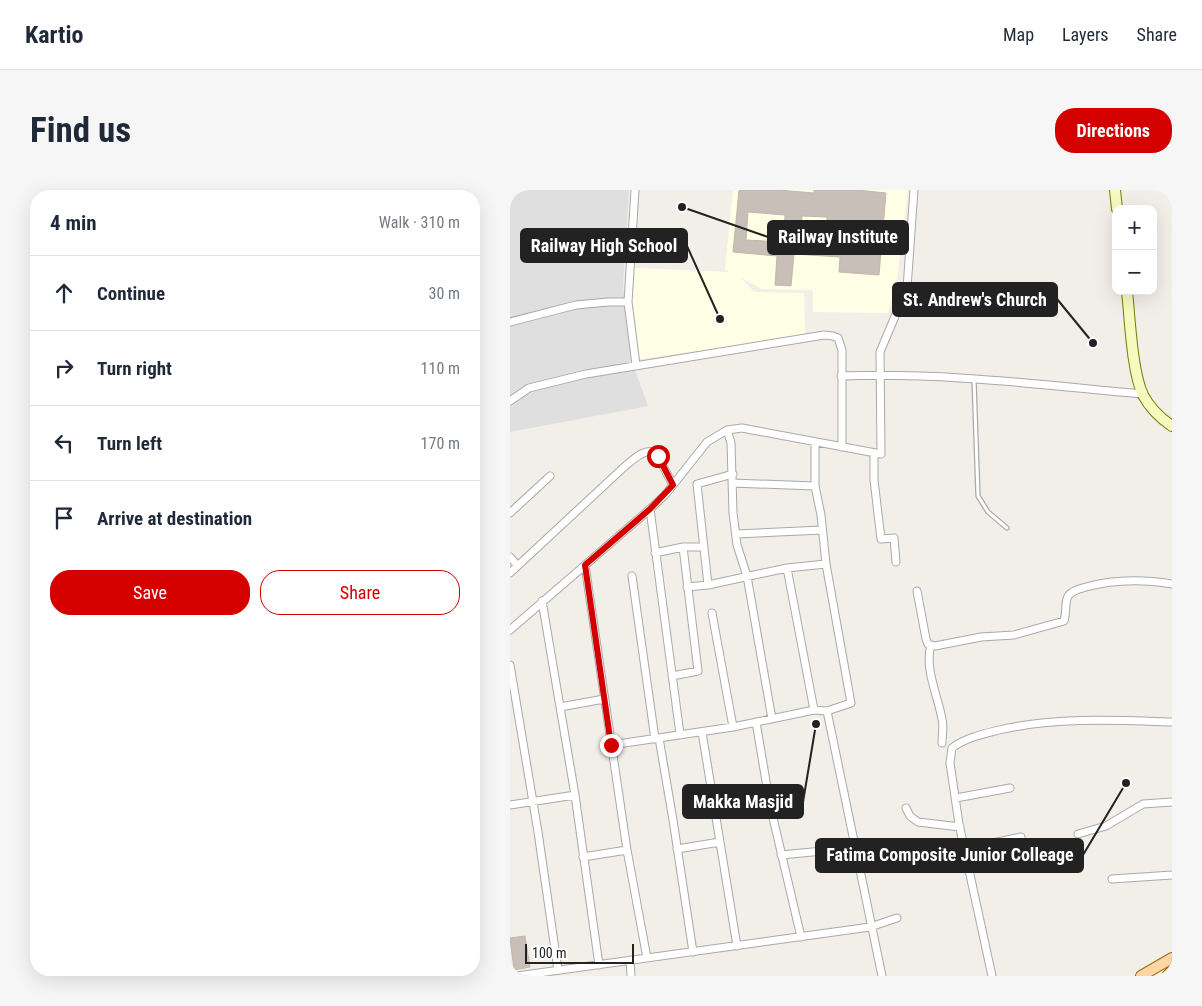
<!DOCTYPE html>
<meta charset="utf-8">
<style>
:root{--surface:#fff;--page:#f6f6f7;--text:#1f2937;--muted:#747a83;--line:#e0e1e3;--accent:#d40000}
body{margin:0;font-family:"Roboto Condensed",sans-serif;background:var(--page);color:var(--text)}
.controls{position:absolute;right:15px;top:15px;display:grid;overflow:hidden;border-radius:10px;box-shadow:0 5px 20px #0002}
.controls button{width:45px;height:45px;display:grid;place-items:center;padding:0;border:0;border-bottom:1px solid var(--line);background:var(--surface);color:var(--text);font:25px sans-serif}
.scale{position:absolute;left:15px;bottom:12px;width:109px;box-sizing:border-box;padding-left:5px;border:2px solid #222;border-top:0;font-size:14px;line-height:18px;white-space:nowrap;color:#222;-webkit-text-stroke:4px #fff;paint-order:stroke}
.stop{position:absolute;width:15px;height:15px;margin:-11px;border:4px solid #d40000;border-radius:50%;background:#fff}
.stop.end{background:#d40000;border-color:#fff;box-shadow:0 1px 5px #0008}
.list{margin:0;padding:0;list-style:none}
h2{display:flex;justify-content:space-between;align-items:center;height:65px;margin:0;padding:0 20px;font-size:21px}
h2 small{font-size:16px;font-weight:400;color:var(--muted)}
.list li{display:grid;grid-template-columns:32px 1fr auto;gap:15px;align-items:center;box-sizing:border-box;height:75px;padding:0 20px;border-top:1px solid var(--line)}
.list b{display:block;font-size:19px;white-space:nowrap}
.list em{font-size:16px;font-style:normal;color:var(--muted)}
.actions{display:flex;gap:10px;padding:15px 20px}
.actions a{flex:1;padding:11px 0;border:1px solid var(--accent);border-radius:20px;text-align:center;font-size:18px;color:var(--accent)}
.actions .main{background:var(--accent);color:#fff}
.icon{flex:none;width:28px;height:28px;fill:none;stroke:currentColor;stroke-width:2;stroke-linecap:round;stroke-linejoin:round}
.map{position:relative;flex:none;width:662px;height:786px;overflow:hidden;border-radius:20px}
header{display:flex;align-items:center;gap:30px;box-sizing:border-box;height:70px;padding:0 25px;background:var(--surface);border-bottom:1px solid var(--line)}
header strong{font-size:24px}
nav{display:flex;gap:28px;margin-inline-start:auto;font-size:18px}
.intro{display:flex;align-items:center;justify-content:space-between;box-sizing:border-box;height:120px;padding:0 30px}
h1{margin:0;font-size:35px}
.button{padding:12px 22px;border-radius:20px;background:var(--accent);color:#fff;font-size:18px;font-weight:700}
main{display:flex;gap:30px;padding:0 30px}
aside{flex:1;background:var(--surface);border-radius:20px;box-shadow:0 5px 20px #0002}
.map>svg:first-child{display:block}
.residential{fill:#e0dfdf}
.education{fill:#ffffe5}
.building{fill:#c7bfb8;stroke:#c4b6ab;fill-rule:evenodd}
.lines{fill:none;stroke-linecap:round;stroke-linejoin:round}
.lane-casing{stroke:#a9a9a9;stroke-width:5.5}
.street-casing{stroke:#a9a9a9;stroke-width:9}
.secondary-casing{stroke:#707d05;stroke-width:12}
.primary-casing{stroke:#a06b00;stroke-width:12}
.lane{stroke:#fff;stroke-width:3}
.street{stroke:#fff;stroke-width:7}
.secondary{stroke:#f7fabf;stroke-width:10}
.primary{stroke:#fcd6a4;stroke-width:10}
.route{stroke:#d40000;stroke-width:6}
.leader{fill:none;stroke:#222;stroke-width:2}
.callout-dot{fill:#222;stroke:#fff;stroke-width:2}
.callout{fill:#222;stroke:#222;stroke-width:2}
.callout-label{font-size:18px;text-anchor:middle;font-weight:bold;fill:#fff}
</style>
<header>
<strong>Kartio</strong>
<nav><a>Map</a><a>Layers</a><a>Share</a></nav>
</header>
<div class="intro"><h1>Find us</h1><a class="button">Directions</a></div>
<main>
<aside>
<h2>4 min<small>Walk · 310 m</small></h2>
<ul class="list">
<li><svg class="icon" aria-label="ahead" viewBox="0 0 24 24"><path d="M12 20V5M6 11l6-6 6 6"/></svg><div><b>Continue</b></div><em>30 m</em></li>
<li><svg class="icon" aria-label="right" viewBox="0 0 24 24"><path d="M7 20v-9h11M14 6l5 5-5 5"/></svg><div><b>Turn right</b></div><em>110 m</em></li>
<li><svg class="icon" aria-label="left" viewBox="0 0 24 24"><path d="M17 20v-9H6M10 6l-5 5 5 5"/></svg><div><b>Turn left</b></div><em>170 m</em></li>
<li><svg class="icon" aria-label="arrive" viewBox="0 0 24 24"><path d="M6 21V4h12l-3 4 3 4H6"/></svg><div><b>Arrive at destination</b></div></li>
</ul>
<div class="actions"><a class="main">Save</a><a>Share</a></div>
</aside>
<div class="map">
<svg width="662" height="786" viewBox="0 0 662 786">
<rect width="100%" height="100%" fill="#f2efe9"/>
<path class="residential" d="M0,0H119L113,96L125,180L138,216L0,242Z"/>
<path class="education" d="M223,0H398L386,96L378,123L303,122V100L252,99L230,87L244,102L294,103L295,146L130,169L123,112L125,78L219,82L215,79Z"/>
<path class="building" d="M229,0H268L304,3V0H347L376,3L369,85L329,82L330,67L284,64L281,96L265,95L267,66L223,62ZM238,22L275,25L273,52L236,50ZM292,26L317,27L316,53L291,51Z
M15,746L20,777L4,780L0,748Z"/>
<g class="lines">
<g class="lane-casing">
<path id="lane" d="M464,190L468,306L478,322L497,338"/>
</g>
<g class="street-casing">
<path id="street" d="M118,112L125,0
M0,132L66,115L98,112H118L126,175
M331,186C432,182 533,195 633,204
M0,211L19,198L76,184L314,145L323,146L328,148L332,160V257
M217,240L221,253L223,323L227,355L237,386L262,529
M305,252V296L311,325L316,374
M364,263V290L371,349L384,348L386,372
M222,293L305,296
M140,319L170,544
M0,323L40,286
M226,344L312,340
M145,363L173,357H193
M0,367L7,375
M277,378L304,520
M0,383L113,278C122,271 134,257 146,263L163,295
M122,386L145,549
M198,395L187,294L223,284
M407,401L416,449L418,454L425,456L471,447L504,445L554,431C557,423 554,410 559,405C563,400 570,399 576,397C605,389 632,389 662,394
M32,411L65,605L89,775
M202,423L223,537
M0,440L140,319L155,305L197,252L217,240L232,238L371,264L370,162L397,98L404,0
M421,455C414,478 428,506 432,529C434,536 432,545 432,553
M0,475L28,642L48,780
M162,486L188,481L173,357
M50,517L94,509
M317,521L372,786
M246,532L260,615L291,747
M192,542L227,756
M149,548L163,630L183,762
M101,555L223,537L304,520L317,521L341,513L316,374L277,378L198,395L177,397
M446,608L500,598
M0,615L65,605
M396,618L400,626L408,632L450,637
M568,644L596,636L633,614L662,612
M167,659L210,652
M454,659L511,647
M117,660L137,768
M271,665L344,658
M73,667L117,660L75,375
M602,689L662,685
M120,770L121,786
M7,786L360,737L387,728
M482,786L449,634L440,573L442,558C455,548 473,544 489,540C546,527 604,530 662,532"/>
</g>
<g class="secondary-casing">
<path id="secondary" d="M605,0L607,19
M617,101C620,129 622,182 633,205C640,218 650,228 662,236"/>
</g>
<g class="primary-casing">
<path id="primary" d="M631,786L662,768
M657,786L662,781"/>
</g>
<use href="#lane" class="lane"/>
<use href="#street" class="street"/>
<use href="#secondary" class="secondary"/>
<use href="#primary" class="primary"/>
</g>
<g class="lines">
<path class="route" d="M101,555L75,375L140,319L163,295L148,266"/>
</g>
<path class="leader" d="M172 17L258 47M210 129L177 56M583 153L547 109M306 534L293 612M616 593L573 665"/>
<g class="callout-dot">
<circle cx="172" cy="17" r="5"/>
<circle cx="210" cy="129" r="5"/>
<circle cx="583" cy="153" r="5"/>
<circle cx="306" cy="534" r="5"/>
<circle cx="616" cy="593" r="5"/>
</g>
<g class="callout">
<rect x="258" y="31" width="140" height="33" rx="5"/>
<rect x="11" y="39" width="166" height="33" rx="5"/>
<rect x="383" y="93" width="164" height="33" rx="5"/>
<rect x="173" y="595" width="120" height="33" rx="5"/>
<rect x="306" y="649" width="267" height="33" rx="5"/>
</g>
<g class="callout-label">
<text x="328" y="53">Railway Institute</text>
<text x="94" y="62">Railway High School</text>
<text x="465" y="116">St. Andrew's Church</text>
<text x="233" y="618">Makka Masjid</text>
<text x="440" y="671">Fatima Composite Junior Colleage</text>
</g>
</svg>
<div class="controls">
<button>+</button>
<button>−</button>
</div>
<div class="scale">100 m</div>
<div class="stop" style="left:148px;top:266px"></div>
<div class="stop end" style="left:101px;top:555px"></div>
</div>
</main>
